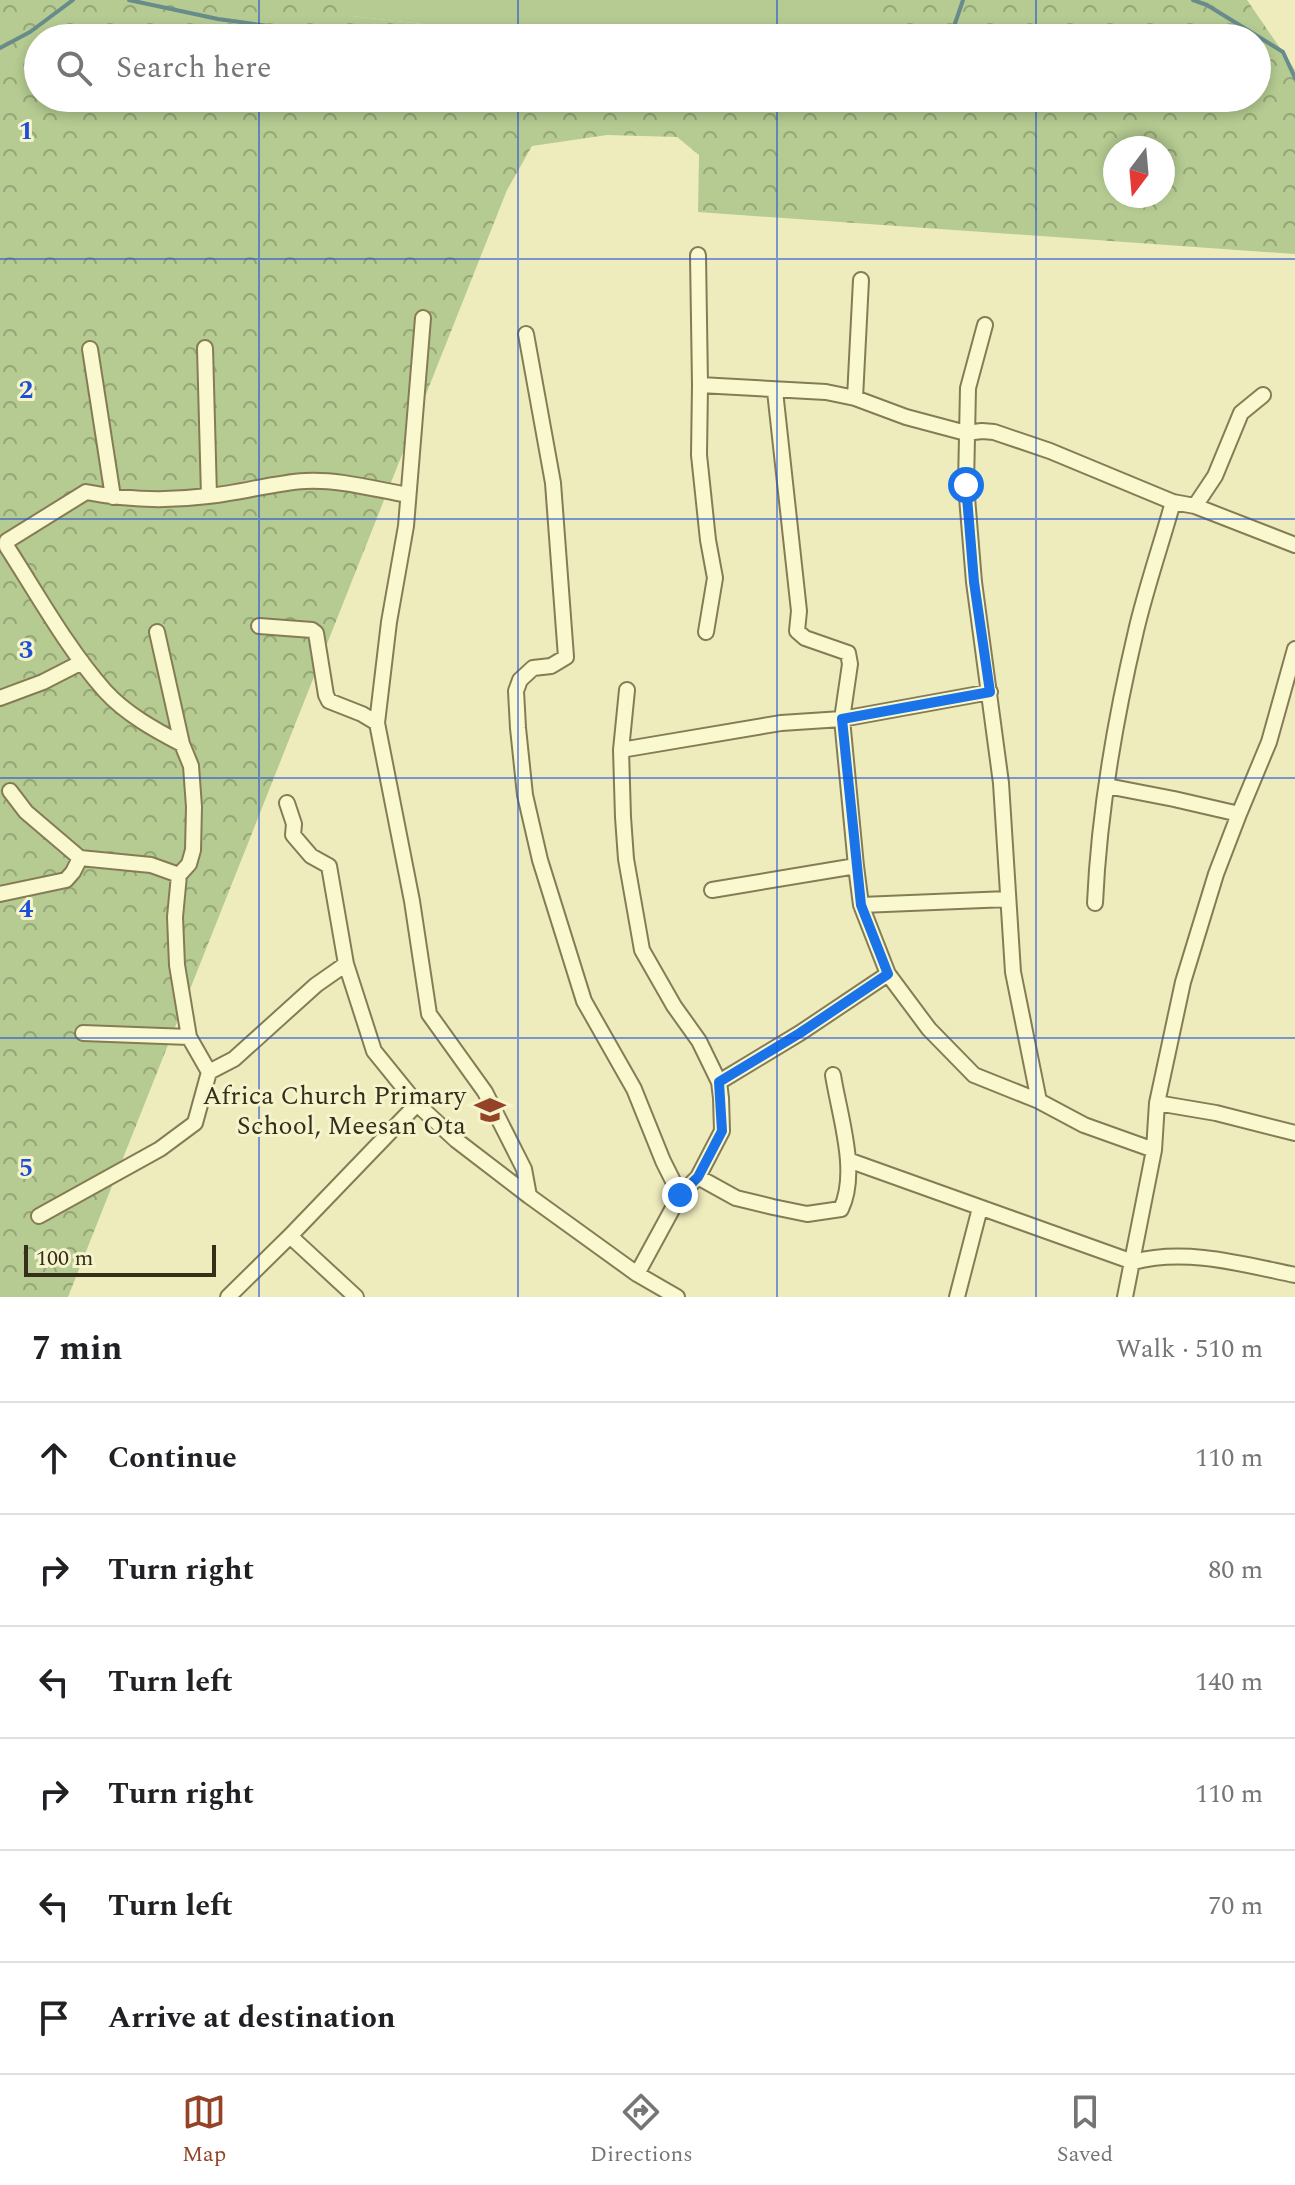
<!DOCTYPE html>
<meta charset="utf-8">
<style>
:root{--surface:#fff;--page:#f2f2f2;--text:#202124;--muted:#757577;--line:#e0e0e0;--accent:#954326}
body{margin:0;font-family:Spectral,serif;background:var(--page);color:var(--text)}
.compass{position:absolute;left:1103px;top:136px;width:72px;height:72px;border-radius:50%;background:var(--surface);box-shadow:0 4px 12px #0003;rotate:196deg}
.scale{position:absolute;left:24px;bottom:20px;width:192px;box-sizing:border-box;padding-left:8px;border:4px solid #342e1b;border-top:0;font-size:22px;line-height:28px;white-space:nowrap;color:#342e1b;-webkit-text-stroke:6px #f5f4cc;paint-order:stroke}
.stop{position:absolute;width:24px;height:24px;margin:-18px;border:6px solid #1a73e8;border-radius:50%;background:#fff}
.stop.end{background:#1a73e8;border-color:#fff;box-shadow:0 2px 8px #0008}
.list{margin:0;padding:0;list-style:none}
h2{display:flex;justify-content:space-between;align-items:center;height:104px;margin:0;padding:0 32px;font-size:34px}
h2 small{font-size:26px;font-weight:400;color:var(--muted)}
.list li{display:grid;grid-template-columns:52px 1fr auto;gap:24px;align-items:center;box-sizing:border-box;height:112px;padding:0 32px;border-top:2px solid var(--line)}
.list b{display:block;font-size:30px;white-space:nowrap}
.list em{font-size:26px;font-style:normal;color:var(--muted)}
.icon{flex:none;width:44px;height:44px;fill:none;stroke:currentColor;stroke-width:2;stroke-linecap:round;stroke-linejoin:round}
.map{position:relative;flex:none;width:1295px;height:1297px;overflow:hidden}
.search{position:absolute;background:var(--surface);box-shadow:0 4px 12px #0003;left:24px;right:24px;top:24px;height:88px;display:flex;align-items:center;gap:20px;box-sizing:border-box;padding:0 28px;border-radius:44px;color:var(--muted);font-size:30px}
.sheet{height:776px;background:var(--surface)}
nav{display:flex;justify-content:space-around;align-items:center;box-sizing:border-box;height:112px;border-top:2px solid var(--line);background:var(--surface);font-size:22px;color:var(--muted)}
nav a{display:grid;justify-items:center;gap:4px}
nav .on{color:var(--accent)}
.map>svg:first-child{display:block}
.grass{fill:#b5cb91}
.forest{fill:url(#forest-crowns);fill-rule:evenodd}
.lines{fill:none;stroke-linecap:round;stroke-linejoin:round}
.stream{stroke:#688b8c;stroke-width:4}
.minor-casing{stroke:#857c56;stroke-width:18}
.minor{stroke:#f9f8cf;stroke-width:14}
.route{stroke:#1a73e8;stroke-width:10}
.grid{fill:none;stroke:#1d4ed8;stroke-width:2;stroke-opacity:0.55}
.labels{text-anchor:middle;stroke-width:6;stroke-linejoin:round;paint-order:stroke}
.poi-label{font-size:26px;fill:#342e1b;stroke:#f5f4cc;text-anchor:end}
.grid-label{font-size:26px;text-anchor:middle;font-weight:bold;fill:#1d4ed8;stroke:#f5f4cc;stroke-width:6;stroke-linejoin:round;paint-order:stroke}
</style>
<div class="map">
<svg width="1295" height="1297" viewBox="0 0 1295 1297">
<defs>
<pattern id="forest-crowns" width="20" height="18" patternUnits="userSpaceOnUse" patternTransform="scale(2)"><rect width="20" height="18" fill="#b5cb91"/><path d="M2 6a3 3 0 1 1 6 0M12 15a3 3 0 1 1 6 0" fill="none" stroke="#94a576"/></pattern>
</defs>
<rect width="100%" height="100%" fill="#eeecbd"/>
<path class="grass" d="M352,0H876V35L865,38H456L440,26L351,16Z"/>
<path class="forest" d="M0,0H352V16L440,26L456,38H38V98H1257V38H865L876,35V0H1247L1295,70V254L698,212L699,155L677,137L607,135L532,146L507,190L68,1297H0ZM1115,148H1163V196H1115Z"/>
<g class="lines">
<path class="stream" d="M129,0L218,19L353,38
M1193,0L1207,5L1283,52L1295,78
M419,38L443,30L451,38
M950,38L963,0
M0,48L30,32L73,0
M522,98L528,102L552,98"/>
<g class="minor-casing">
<path id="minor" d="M698,255L700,385L699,455L708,540L715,578L706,632
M423,318L406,526L389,622L377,723L412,901L429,1014L485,1092L524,1169L529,1196
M985,325L968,388L966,485L974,582L1001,783L1013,972L1039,1101
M526,334L553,483L566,657L551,666L533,668L520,680L516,691L518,728L525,795L540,860L584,1001L634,1089L663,1161L680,1195
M205,348L209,496
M90,349L113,497
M700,385L826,392L855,398L906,417L966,433L982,431L994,432L1050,451L1173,502L1195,506L1295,545
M775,391L799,611L797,631L805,638L848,653L850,664L842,719L856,866L861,905L888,974L929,1029L974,1075L1039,1101L1084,1125L1154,1150
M855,398L861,280
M1195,506L1215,476L1241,413L1263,395
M259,626L312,630L316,633L326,695L329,701L362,714L377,723
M157,632L182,744L191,766L194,807L193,850L189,864L179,875L175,917L177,965L189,1037L209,1072
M627,690L621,750L623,817L626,859L642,950L674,1006L699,1041L719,1082L721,1098L722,1131L698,1177L680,1195L637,1274
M0,698L43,682L82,662
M182,744C155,730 126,714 105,691C67,648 38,595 7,547V541L86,492C126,500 168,501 208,496C241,493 272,483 305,481C338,479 374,489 408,495
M621,750L781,723L842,719L990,692
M1107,786L1174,799L1239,814
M10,791L26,812L80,858L151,865L179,875
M287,803L294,824L293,835L311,856L329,866L346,964L374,1051L417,1104L456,1140L529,1196L637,1274L677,1297
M712,890L856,866
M0,894L66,880L73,872L80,858
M1095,903C1099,812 1115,720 1136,631C1146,588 1161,545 1173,502
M861,905L1008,899
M83,1033L189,1037
M719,1082L800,1033L888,974
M1157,1103L1216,1113L1295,1133
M848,1160L1133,1262C1186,1248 1242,1264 1295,1275
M698,1177L736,1198L773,1207L807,1214L841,1209C859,1172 839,1114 833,1075
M39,1216L160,1149L195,1123L209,1072L234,1059L316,985L346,964
M290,1236L356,1297
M228,1297L290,1236L417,1104
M957,1297L980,1208
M1125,1297L1154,1150L1157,1103L1183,982L1216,874L1239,814L1269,742L1295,649"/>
</g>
<use href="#minor" class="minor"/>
</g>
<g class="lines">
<path class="route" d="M680,1195L698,1177L722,1131L719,1082L800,1033L888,974L861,905L842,719L990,692L974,582L966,485"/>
</g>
<path class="grid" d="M259,0V38M518,0V38M777,0V38M1036,0V38M259,98V1297M518,98V1297M777,98V1297M1036,98V1297M0,259H1295M0,519H1295M0,778H1295M0,1038H1295"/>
<defs>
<g id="school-bare" transform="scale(2.4)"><path d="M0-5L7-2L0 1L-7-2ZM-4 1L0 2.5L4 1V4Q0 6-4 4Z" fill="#954326" stroke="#f5f4cc" stroke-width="2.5" paint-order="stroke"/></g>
</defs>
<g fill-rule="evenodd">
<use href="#school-bare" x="490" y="1110"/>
</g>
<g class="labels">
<g class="poi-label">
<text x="466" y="1104">Africa Church Primary<tspan x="466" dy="30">School, Meesan Ota</tspan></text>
</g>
</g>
<g class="grid-label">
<text x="26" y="139">1</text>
<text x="26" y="398">2</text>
<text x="26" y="658">3</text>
<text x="26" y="917">4</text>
<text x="26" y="1176">5</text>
</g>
</svg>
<svg class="compass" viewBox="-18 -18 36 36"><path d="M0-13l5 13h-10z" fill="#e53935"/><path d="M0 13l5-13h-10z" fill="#757577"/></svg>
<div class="scale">100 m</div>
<div class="stop" style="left:966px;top:485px"></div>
<div class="stop end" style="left:680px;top:1195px"></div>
<div class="search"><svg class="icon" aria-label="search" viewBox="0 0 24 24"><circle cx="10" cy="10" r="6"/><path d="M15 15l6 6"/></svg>Search here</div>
</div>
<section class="sheet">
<h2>7 min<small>Walk · 510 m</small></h2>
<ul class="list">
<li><svg class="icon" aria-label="ahead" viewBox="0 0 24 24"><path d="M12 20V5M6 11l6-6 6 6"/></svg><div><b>Continue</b></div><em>110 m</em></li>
<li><svg class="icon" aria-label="right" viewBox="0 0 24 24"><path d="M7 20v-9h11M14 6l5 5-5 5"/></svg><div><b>Turn right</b></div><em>80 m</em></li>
<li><svg class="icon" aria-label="left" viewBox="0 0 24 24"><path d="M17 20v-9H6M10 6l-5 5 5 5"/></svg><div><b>Turn left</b></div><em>140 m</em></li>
<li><svg class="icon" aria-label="right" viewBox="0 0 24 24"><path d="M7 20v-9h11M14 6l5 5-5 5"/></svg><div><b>Turn right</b></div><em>110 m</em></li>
<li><svg class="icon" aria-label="left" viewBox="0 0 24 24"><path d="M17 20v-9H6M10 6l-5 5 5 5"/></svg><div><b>Turn left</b></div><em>70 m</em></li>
<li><svg class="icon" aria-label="arrive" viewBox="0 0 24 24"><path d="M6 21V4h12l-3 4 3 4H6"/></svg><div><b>Arrive at destination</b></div></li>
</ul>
</section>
<nav>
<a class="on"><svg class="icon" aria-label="map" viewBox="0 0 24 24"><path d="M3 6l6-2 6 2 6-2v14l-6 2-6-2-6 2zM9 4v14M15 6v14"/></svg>Map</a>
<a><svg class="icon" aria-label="directions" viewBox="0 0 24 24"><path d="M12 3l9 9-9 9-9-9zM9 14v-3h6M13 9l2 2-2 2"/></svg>Directions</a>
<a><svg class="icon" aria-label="saved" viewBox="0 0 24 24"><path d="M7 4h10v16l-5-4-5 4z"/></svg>Saved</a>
</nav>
